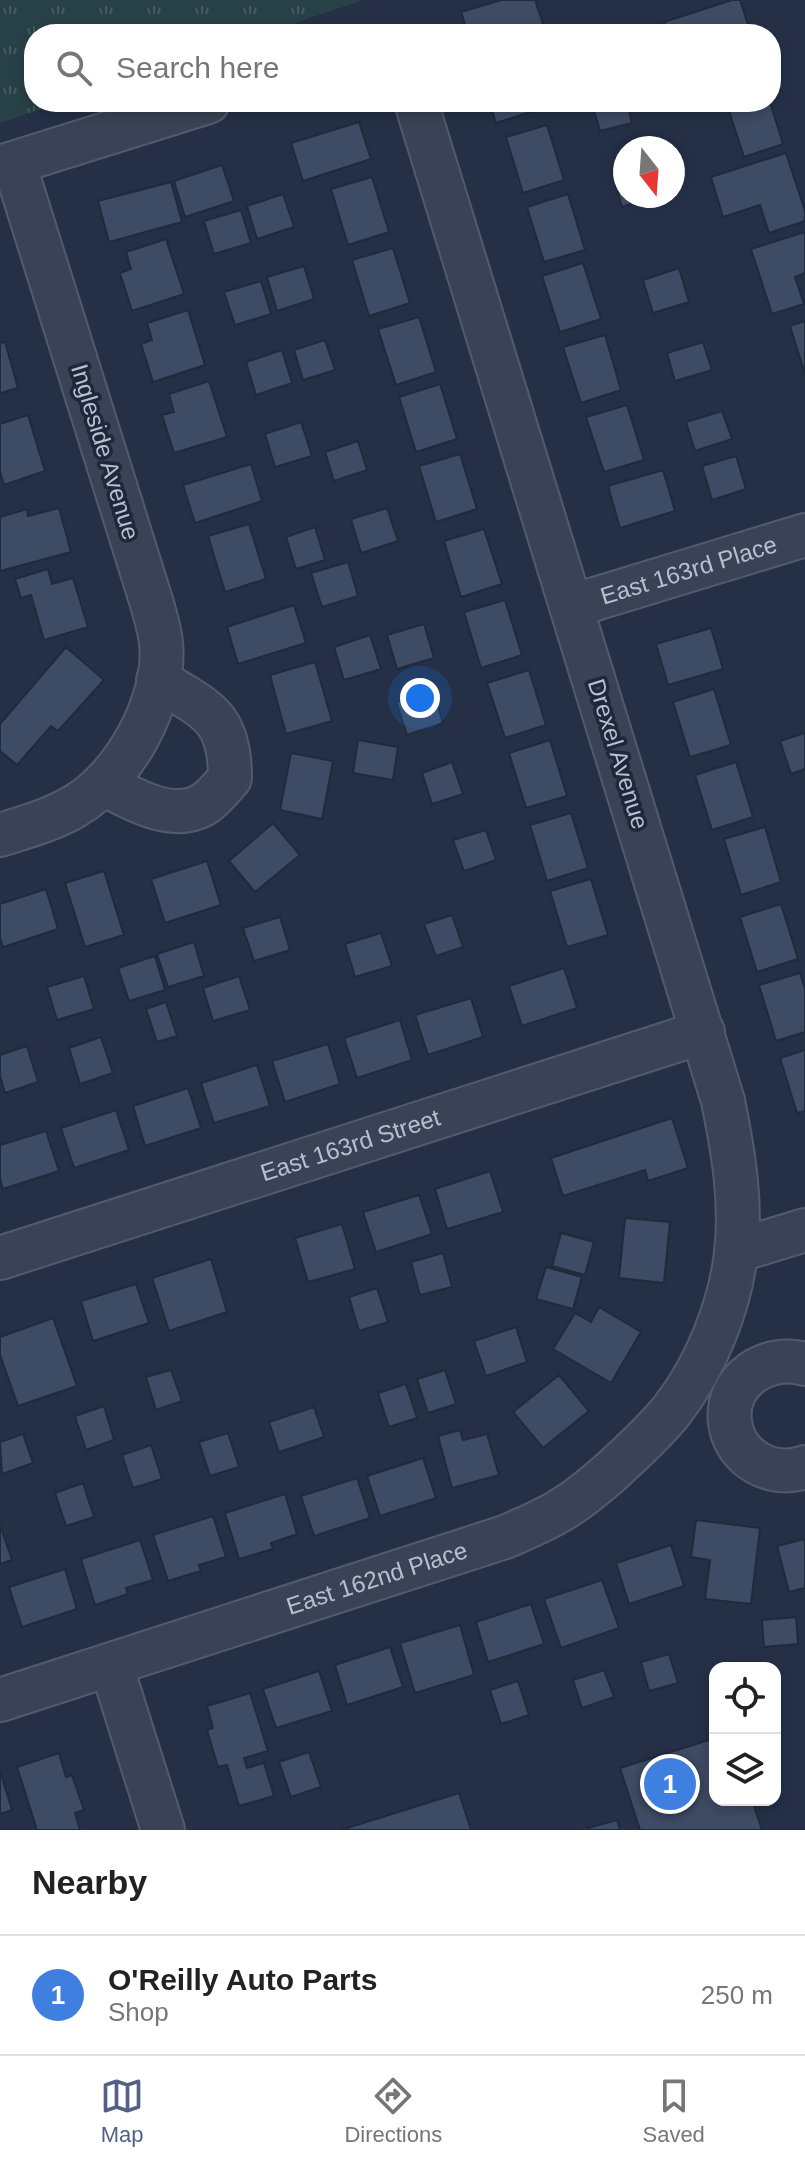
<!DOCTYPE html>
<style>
:root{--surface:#fff;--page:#f2f2f2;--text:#222;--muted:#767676;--line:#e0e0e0;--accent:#526185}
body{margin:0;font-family:Arial,sans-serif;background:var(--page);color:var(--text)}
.controls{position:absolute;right:24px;bottom:24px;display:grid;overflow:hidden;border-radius:16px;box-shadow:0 4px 12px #0003}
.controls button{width:72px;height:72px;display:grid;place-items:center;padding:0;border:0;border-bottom:2px solid var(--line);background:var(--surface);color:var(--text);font:40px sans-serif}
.compass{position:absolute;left:613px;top:136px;width:72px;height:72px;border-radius:50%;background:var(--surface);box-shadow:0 4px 12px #0003;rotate:163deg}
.you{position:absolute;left:420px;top:698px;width:28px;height:28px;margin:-20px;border:6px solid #fff;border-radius:50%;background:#1a73e8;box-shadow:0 0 0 12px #1a73e833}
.badge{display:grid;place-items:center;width:52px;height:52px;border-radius:50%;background:var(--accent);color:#fff;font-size:26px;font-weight:700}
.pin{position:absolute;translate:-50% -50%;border:4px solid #fff;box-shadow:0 2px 8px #0006}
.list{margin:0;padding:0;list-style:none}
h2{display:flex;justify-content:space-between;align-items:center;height:104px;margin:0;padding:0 32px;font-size:34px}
h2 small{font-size:26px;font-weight:400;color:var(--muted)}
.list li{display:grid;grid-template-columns:52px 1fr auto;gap:24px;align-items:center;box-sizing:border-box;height:120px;padding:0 32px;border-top:2px solid var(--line)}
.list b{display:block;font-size:30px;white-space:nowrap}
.list p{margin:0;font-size:26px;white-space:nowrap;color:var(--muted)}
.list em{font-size:26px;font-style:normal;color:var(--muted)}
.icon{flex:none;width:44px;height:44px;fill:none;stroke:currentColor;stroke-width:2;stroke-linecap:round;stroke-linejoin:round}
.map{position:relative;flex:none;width:805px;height:1830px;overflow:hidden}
.search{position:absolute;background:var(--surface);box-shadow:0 4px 12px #0003;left:24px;right:24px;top:24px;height:88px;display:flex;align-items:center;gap:20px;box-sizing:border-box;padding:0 28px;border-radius:32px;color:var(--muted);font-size:30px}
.sheet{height:224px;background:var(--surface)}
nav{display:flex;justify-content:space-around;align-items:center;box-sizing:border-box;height:112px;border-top:2px solid var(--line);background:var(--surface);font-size:22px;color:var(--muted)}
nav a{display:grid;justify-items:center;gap:4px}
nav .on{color:var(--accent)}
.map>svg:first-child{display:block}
.grass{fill:url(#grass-tufts)}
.building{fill:#3e4b64;stroke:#202a3d;stroke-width:2}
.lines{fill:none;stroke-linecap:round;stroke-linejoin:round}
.minor-casing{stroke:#525b6d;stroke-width:46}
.minor{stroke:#3a4356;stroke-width:42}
.labels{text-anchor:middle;stroke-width:7;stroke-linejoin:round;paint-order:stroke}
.street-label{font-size:24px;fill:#b8bfcf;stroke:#1e283b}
</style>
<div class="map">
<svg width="805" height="1830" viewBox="0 0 805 1830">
<defs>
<pattern id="grass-tufts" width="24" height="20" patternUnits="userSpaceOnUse" patternTransform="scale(2)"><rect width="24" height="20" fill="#274147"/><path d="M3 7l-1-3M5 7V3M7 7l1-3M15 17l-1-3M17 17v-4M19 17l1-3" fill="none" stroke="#445b60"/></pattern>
</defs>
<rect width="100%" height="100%" fill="#253047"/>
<path class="grass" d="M0,0H363L262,34H34V102H61L0,123Z"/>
<path class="building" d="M501,0H535L545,30L533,34H468L461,12Z
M732,0H740L751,34H667L664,22Z
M489,102H534L537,110L496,123Z
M599,102H627L632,123L600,131L592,104Z
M726,102H770L783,144L744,157Z
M359,122L371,159L303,181L291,143Z
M547,125L564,180L523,193L506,137Z
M786,153L805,211V221L769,233L760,205L723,217L711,177Z
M222,165L234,201L185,217L174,181Z
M625,169V196H655L622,207L612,173Z
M372,177L389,232L348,245L331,189Z
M171,182L182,222L109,242L98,201Z
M283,194L294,227L257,239L247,206Z
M568,194L585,250L544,262L527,207Z
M241,210L251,243L214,254L204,221Z
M805,232V273L795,277L804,304L772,314L751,249Z
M166,239L184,294L132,311L120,273L131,269L126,252Z
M393,248L410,303L369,316L352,260Z
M583,263L601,319L560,332L542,276Z
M304,266L314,299L277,311L267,277Z
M679,268L689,302L653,313L643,280Z
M261,281L271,314L235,325L224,292Z
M188,310L205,365L153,382L141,344L152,340L147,323Z
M419,317L436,372L396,385L378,329Z
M805,321V374L790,326Z
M605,335L621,390L581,403L563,347Z
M325,340L335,370L303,380L294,350Z
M5,342L18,388L0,393V343Z
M703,342L712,370L675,381L667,353Z
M282,350L292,383L256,395L246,362Z
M209,381L227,437L174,453L162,415L174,412L169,394Z
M440,384L457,439L416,452L399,397Z
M627,405L644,460L604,472L586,417Z
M722,411L732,439L695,451L686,422Z
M28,415L45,471L4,485L0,472V424Z
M301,422L312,456L275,467L265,434Z
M358,441L367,470L334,481L325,452Z
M460,454L477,509L436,522L419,466Z
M736,456L746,489L712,500L702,466Z
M251,464L262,501L195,523L183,485Z
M663,470L675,511L620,528L608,486Z
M59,508L71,552L0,571V517L27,509L28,516Z
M387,508L398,541L361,553L351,519Z
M249,524L266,579L225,592L208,536Z
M315,527L325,560L296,569L286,537Z
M484,529L502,584L461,597L444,541Z
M348,562L358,596L322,607L311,573Z
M48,569L52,584L73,578L88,627L44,640L31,595L21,598L15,579Z
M505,600L522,655L481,668L464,612Z
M294,605L306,643L238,664L227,627Z
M424,624L434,658L397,669L387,635Z
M711,628L723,669L668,685L656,644Z
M370,635L381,669L344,680L334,647Z
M66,647L104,680L58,731L51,726L17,765L0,751V724Z
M315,662L332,721L286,734L270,675Z
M529,670L546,725L505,738L487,683Z
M714,689L731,745L690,757L673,702Z
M433,690L443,723L407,735L396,702Z
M805,733V769L791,774L780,741Z
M358,740L398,747L393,780L353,773Z
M550,740L567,796L526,808L509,753Z
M291,753L333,761L322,819L280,810Z
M452,762L463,794L432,804L422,773Z
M736,762L753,817L712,830L695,775Z
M571,813L588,868L547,881L530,825Z
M273,823L300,855L255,892L229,861Z
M765,827L781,882L741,895L724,839Z
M486,830L496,860L464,871L453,840Z
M207,861L221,905L165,923L151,879Z
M104,871L124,935L85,947L65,883Z
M591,879L608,935L567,947L550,891Z
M46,889L58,929L3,947L0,938V904Z
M781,904L798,959L757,972L740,917Z
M452,915L463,947L436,956L424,924Z
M280,917L290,950L254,961L243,928Z
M381,933L392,966L355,977L345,944Z
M194,942L204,976L168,987L157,954Z
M155,956L165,990L129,1001L118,968Z
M564,968L577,1008L522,1026L509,986Z
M800,973L805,989V1032L776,1041L759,985Z
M84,976L94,1009L57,1020L47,987Z
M239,976L250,1010L213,1021L203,988Z
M471,998L483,1037L428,1055L415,1015Z
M166,1002L177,1036L157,1042L146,1009Z
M400,1020L412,1060L357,1078L344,1038Z
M101,1037L113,1073L80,1084L69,1048Z
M328,1044L340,1084L285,1102L272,1061Z
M27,1046L38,1082L5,1093L0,1076V1055Z
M805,1050V1111L797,1113L780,1058Z
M257,1065L270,1106L214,1123L201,1083Z
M188,1088L201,1128L145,1146L133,1106Z
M116,1110L129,1150L74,1168L61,1128Z
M672,1118L688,1168L648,1181L645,1170L563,1196L551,1158Z
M46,1131L59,1171L3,1189L0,1179V1145Z
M490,1171L503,1212L447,1229L435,1189Z
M419,1195L432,1234L376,1252L363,1212Z
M625,1218L670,1222L664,1283L619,1278Z
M342,1224L355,1269L308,1282L295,1238Z
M561,1233L594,1242L585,1275L552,1266Z
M443,1253L452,1287L420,1295L411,1262Z
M211,1259L227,1312L169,1331L152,1278Z
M546,1267L582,1277L573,1309L536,1299Z
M136,1284L149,1323L93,1341L81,1301Z
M377,1288L388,1322L359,1331L349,1297Z
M599,1307L641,1332L611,1383L553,1349L575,1313L591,1322Z
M53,1318L77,1386L18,1406L0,1355V1337Z
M516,1327L527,1362L486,1376L474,1341Z
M171,1370L182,1401L156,1410L146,1377Z
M445,1370L456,1404L428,1413L417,1379Z
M559,1375L589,1411L543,1448L513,1412Z
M406,1384L417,1418L389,1427L378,1393Z
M104,1406L114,1440L86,1450L75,1416Z
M314,1407L324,1437L279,1452L269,1422Z
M460,1430L463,1440L487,1434L499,1475L452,1488L438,1436Z
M228,1433L239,1467L210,1476L199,1442Z
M23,1434L33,1463L2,1474L0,1442Z
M151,1445L162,1479L133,1488L122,1455Z
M423,1458L436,1498L380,1516L367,1476Z
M357,1478L370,1518L314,1536L301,1496Z
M83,1483L94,1517L66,1526L55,1493Z
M285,1494L297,1534L271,1543L273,1549L239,1559L225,1513Z
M213,1516L226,1557L199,1565L201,1571L168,1581L153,1535Z
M696,1520L760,1528L751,1604L705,1599L710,1560L691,1557Z
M0,1525L12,1560L0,1564Z
M805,1539V1588L789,1592L777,1546Z
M140,1540L153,1580L126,1588L128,1594L95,1605L81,1559Z
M671,1545L684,1586L629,1604L616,1563Z
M65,1569L77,1609L22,1627L9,1587Z
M602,1580L619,1628L561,1648L544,1599Z
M531,1604L544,1644L488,1662L476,1622Z
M796,1617L798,1644L764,1647L762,1620Z
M460,1625L474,1675L415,1693L400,1643Z
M390,1647L403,1687L347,1705L335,1665Z
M669,1654L678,1683L649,1691L641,1662Z
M604,1670L614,1697L582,1708L573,1680Z
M319,1671L332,1711L276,1728L263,1689Z
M518,1681L529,1715L501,1724L490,1690Z
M250,1693L268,1751L244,1758L247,1768L264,1763L274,1796L239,1806L227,1765L218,1767L207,1730L213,1728L207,1706Z
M715,1738V1800H752L762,1830H640L620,1768Z
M309,1752L321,1787L291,1797L279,1762Z
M59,1753L66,1777L72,1775L84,1810L75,1813L80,1830H37L17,1767Z
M0,1771L12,1810L0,1814Z
M459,1793L471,1830H341Z
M617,1820L620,1830H588V1828Z"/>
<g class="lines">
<g class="minor-casing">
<g id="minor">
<path d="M0,167L208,102"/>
<path id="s1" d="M572,606L805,535"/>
<path d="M104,784C132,799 176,825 207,802C216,795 223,786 230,778C230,715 206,710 158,680"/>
<path d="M0,835C25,827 52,820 75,806C124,778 167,700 161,643C160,631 156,619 153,607L14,163"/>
<path d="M736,1251L805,1230"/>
<path id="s2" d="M0,1258L703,1032"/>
<path d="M805,1364C767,1353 725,1380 730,1422C734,1458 772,1479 805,1467"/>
<path d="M111,1665L163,1830"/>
<path id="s3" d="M0,1700L505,1537C521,1530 538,1523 554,1514C575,1503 595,1486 613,1470C633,1451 655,1432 673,1409C706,1366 730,1306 736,1253C742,1202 733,1150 723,1101L416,102"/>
</g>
</g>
<use href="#minor" class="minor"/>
</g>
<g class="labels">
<g class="street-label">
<text transform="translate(105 452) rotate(73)" y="8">Ingleside Avenue</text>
<text dy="8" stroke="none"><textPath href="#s1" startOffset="122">East 163rd Place</textPath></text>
<text transform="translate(618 754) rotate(73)" y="8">Drexel Avenue</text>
<text dy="8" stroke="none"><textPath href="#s2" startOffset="368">East 163rd Street</textPath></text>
<text dy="8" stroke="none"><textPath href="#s3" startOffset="396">East 162nd Place</textPath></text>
</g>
</g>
</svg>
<div class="controls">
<button><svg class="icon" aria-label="locate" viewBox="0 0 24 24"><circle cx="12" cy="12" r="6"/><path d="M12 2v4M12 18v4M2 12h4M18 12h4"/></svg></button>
<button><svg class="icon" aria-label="layers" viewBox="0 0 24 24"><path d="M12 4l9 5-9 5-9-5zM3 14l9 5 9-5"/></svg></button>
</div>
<svg class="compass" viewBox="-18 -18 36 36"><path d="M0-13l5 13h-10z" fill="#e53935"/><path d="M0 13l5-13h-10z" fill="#767676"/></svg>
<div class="you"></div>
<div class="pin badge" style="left:670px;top:1784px;background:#3f7fe0">1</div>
<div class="search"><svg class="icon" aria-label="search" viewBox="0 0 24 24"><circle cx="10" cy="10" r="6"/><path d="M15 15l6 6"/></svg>Search here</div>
</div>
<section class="sheet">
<h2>Nearby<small></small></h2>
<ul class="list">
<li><span class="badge" style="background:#3f7fe0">1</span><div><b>O'Reilly Auto Parts</b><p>Shop</p></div><em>250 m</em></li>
</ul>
</section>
<nav>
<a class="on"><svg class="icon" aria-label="map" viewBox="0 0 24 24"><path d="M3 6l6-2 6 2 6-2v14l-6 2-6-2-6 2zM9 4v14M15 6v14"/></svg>Map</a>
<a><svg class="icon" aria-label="directions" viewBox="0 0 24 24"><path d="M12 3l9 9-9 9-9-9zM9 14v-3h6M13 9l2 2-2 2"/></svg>Directions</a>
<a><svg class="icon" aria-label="saved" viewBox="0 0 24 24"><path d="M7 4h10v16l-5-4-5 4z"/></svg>Saved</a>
</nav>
